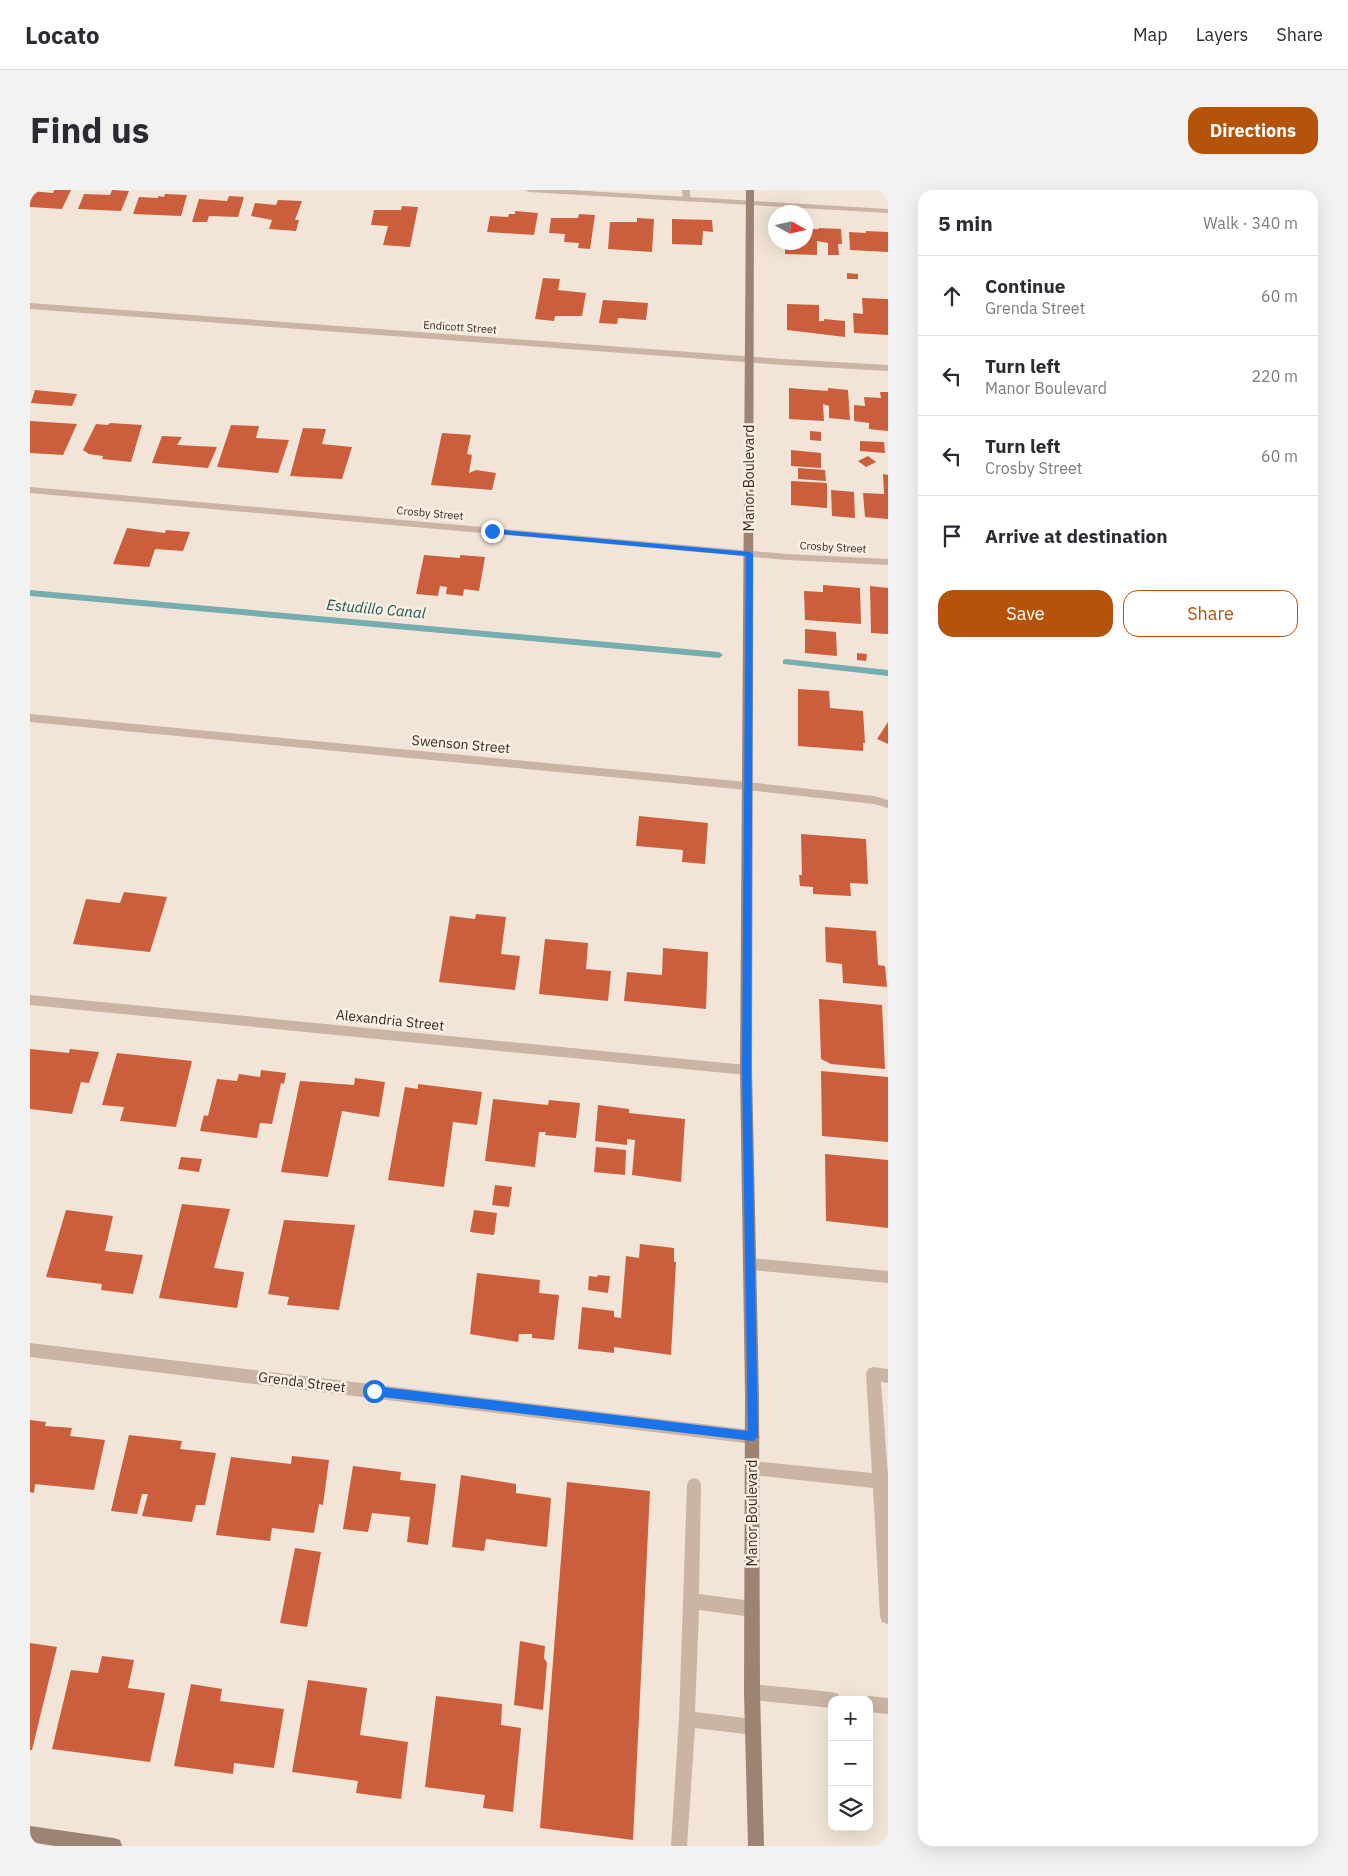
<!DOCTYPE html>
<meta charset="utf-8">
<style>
:root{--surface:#fff;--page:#f2f2f3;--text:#2b2b33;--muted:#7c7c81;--line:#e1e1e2;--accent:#b45309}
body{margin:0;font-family:"IBM Plex Sans",sans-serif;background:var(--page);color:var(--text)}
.controls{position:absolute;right:15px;bottom:15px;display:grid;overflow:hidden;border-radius:10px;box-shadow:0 5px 20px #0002}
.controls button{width:45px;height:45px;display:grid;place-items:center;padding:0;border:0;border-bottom:1px solid var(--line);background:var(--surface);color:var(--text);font:25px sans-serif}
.compass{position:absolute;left:738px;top:15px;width:45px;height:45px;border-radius:50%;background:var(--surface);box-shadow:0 5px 20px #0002;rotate:98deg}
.stop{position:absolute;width:15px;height:15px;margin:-11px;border:4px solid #1a73e8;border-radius:50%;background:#fff}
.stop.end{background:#1a73e8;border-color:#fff;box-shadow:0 1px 5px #0008}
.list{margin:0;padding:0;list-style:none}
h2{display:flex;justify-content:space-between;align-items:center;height:65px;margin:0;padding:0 20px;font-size:21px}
h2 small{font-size:16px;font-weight:400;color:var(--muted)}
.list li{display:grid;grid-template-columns:32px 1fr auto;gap:15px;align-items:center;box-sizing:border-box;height:80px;padding:0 20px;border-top:1px solid var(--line)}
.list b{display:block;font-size:19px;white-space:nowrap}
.list p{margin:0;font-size:16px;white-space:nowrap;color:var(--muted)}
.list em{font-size:16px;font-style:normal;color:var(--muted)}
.actions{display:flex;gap:10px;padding:15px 20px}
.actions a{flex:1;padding:11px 0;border:1px solid var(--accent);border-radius:15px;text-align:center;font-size:18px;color:var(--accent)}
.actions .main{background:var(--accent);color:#fff}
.icon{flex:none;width:28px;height:28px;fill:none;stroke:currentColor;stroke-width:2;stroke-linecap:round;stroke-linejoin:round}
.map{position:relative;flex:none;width:858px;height:1656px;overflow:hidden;border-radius:15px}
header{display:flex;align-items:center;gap:30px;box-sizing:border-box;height:70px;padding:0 25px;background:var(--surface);border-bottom:1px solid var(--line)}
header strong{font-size:24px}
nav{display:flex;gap:28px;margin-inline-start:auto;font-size:18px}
.intro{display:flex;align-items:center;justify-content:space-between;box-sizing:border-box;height:120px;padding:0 30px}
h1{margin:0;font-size:35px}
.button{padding:12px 22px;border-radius:15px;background:var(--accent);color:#fff;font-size:18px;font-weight:700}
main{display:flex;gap:30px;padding:0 30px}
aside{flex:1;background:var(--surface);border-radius:15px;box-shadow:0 5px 20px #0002}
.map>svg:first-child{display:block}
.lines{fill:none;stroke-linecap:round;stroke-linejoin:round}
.stream{fill:#75adb0;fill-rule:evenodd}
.building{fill:#cb5e3c}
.lane{fill:#cab4a3;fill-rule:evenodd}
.street{fill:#cab4a3;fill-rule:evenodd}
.secondary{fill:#9d8374;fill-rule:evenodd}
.route{fill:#1a73e8}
.labels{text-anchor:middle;stroke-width:5;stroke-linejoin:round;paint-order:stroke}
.far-street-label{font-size:11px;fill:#342a25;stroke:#faefe3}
.street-label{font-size:14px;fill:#342a25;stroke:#faefe3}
.water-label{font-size:15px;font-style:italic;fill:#195357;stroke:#faefe3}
</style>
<header>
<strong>Locato</strong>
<nav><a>Map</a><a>Layers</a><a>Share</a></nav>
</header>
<div class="intro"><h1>Find us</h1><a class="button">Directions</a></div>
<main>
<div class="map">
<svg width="858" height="1656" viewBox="0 0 858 1656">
<rect width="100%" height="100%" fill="#f2e5d7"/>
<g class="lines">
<path class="stream" d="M0,400L689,462L693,465L689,468L0,406Z
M756,469L858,480V486L753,474V470Z"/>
</g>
<path class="building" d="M24,0H41L32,19L0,17V1L23,3Z
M82,0L99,1L91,21L48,19L54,4L80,5Z
M135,4L157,5L151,26L103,24L109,7L128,8V6L134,7Z
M199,6L214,7L208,27L179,26L177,32H162L169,9L197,11Z
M248,10L272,11L265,30H269L266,41L239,39L242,30L221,26L225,13L246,15Z
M372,16L388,17L380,57L353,55L358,36L341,35L344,20H371Z
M485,21L508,23L504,45L457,42L460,26L478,27L479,24H485Z
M549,24L565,25L560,59L548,58L549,53L534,52L535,44L519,43L521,28H548Z
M607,28L624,29L622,62L578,59L580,32H607Z
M642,29L682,30L683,42L673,41L672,55L642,54Z
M789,38L811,39L812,54H808L809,65H798V53L787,51V65L755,64V52H776V39H789Z
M836,41L858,42V62L820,60L819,42L836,43Z
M817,83L828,84V89H817Z
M513,88L530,89L528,100L556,103L552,126H525L524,131L505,129Z
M832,108L858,109V145L824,143L823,123L833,124Z
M573,110L618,113L616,130L588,128L587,134L569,133Z
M757,114L789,115V131H794V129L815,131V147L757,140Z
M759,198L798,201V198L818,200L820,230L799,228V216L793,214L794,231L759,229Z
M5,200L47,204L42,216L1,213Z
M850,202H858V241L839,239V233L824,231V215L835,216L834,207L851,208Z
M0,231L47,234L33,265L0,263Z
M80,233L112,235L101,272L72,269L73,266L59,264L53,260L66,234L78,235Z
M201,235L229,236L226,248L259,250L248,283L187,277Z
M273,238L296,239L292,254L322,257L312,289L260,286Z
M780,241L791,242V251L780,250Z
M412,243L441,245L437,264L442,265L439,283L446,280L466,283L462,300L401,295Z
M132,246L152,247L147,255L187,257L178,278L122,273Z
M830,251L854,252L855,263L830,261Z
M761,260L791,263V278L761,276Z
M838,266L846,272L836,277L828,271Z
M768,278L795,280L796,291L768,289Z
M853,284L858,285V329L835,327L833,303L854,304Z
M761,291L797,293V318L761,315Z
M801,300L824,302L825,328L802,326Z
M97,338L135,343L136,340L160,342L153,361L125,359L119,377L83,374Z
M394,365L430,368V365L455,367L449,401L434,399L433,406L416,404L417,397L410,396L408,406L386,404Z
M793,395L830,398L831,434L775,430L774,401L793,402Z
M840,396L858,398V444L841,443Z
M775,439L806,442L807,466L775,463Z
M827,463L837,464L836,471L827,470Z
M768,499L799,501L800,518L833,521L835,553H833V561L768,556Z
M858,532V554L847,549Z
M609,626L678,633L675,674L652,672L653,660L606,656Z
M771,644L836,649L838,694L820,693L821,706L783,704V697L770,696L769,685H772Z
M94,702L137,707L120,762L43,754L56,709L90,713Z
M446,724L476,727L471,764L490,766L485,800L409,792L420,726L445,729Z
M795,737L846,741L848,775L855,776L857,797L813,793L812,774L796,772Z
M515,749L558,753L556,779L581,781L578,811L509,804Z
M633,758L678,762L676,819L594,811L597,782L632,785Z
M789,809L852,815L855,879L801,874L791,869Z
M0,859L39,863L40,859L69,862L59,893L51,892L42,924L0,919Z
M87,863L162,871L146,937L90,931L94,917L72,915Z
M231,880L256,883L254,894L251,893L242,934L230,933L227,948L170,941L174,925L178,926L187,889L207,891L209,884L230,887Z
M791,881L858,887V952L792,946Z
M325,888L355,892L349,927L312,921L298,987L251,982L270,891L324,895Z
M388,894L452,902L447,935L423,932L414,997L358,990L375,897L388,899Z
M463,909L518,915L519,910L550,913L546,948L515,945L516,942H509L505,977L455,971Z
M568,915L599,919V923L655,929L651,992L602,985L605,950L597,949V955L565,951Z
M566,957L596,960L595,985L564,982Z
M795,964L858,970V1038L796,1031Z
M151,967L172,969L169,982L148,979Z
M465,995L482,997L479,1017L462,1015Z
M152,1014L200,1019L184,1078L214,1082L207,1118L129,1108Z
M36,1020L83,1026L75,1061L113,1065L103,1104L71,1100L72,1094L16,1087Z
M444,1020L467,1023L464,1045L440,1042Z
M254,1030L325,1035L309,1120L257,1115L259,1107L238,1104Z
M610,1054L644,1058V1072H646L641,1165L584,1157V1163L548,1159L552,1117L584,1121V1127L591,1128L596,1066L609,1068Z
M447,1083L510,1090L509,1103L529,1105L524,1150L502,1148V1144H489L488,1152L440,1144Z
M568,1085L580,1086L578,1103L558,1100L559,1086L567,1087Z
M0,1230L16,1232L15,1236L42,1238L40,1246L75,1250L64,1300L5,1294L4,1303L0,1302Z
M99,1245L152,1251L150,1259L186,1263L175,1315H166L162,1332L112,1326L118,1304H112L107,1324L81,1321Z
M262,1266L299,1270L293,1315L289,1314L284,1343L242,1338L240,1351L186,1345L201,1267L261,1274Z
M323,1276L371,1282L370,1290L406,1294L398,1355L377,1352L380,1327L342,1323L338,1342L313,1339Z
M431,1285L486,1294V1303L521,1308L517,1357L456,1349L454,1361L422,1357Z
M537,1292L620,1301L603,1650L510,1638Z
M265,1358L291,1362L277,1437L250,1433Z
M490,1451L515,1456L514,1468L517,1473L513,1520L484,1515Z
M0,1453L27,1457L2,1560H0Z
M72,1466L104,1470L98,1498L135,1503L120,1572L22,1559L41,1480L68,1483Z
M278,1490L337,1498L330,1545L378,1552L371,1609L326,1603L328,1591L262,1582Z
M161,1494L192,1499L190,1511L254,1519L244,1578L204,1573L203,1584L144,1576Z
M406,1506L472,1514L471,1535L491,1538L483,1622L453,1618L455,1605L395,1597Z"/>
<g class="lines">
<path class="lane" d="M652,0H660V12L653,10Z
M721,1068L858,1081V1093L721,1080L716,1079L714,1074L716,1069Z
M843,1177L858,1179V1193L851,1192L858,1285V1434L852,1432L850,1426L843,1298L722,1285L717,1283L715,1278L717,1273L722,1271L842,1283L836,1184L838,1179Z
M664,1288L669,1290L671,1295L669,1404L722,1411L728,1413L730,1419L728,1425L722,1427L669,1420L665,1522L723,1529L729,1531L731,1537L729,1543L723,1545L665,1538L657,1656H641L649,1529L657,1295L659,1290Z
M722,1494L802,1502L808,1504L810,1510H802V1518L722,1510L716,1508L714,1502L716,1496Z
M839,1506L858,1508V1524L839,1522V1510H833Z"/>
<path class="street" d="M495,0H541L858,19V23L499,2Z
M0,113L753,169L858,175V181L753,175L0,119Z
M0,297L758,364L858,369V375L758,370L0,303Z
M0,524L717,592L844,606L858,610V618L844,614L717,600L0,532Z
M0,805L716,875L721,876L722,880L721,884L716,885L0,815Z
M0,1153L723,1240L728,1242L730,1247L728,1252L723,1254L0,1167Z"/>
<path class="secondary" d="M716,0H724L722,880L729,1205L730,1502L734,1656H718L714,1502L715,1205L710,880Z
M0,1636L84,1648L90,1650L92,1656H25L0,1652Z"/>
</g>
<path class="route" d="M462,339L720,362L723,364L721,880L728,1247L723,1251L344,1206L339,1201L344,1196L718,1241L712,880L716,366L459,343L458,341Z"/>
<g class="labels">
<g class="far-street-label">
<text transform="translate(430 137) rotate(4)" y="4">Endicott Street</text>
<text transform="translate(400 323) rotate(5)" y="4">Crosby Street</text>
<text transform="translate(803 357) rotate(3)" y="4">Crosby Street</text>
</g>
<g class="street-label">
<text transform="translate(719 288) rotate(-90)" y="5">Manor Boulevard</text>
<text transform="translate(431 554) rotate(5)" y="5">Swenson Street</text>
<text transform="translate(360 830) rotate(6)" y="5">Alexandria Street</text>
<text transform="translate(272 1192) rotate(7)" y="5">Grenda Street</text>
<text transform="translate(722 1323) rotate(-90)" y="5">Manor Boulevard</text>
</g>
<g class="water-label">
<text transform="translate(346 419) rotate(5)" y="5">Estudillo Canal</text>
</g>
</g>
</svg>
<div class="controls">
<button>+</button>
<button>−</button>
<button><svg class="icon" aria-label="layers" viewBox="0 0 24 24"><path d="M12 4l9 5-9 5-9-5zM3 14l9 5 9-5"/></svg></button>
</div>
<svg class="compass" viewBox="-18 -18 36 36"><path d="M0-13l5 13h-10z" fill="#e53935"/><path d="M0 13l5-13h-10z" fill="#7c7c81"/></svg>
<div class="stop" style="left:344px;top:1201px"></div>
<div class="stop end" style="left:462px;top:341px"></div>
</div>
<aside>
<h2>5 min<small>Walk · 340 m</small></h2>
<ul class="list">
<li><svg class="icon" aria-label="ahead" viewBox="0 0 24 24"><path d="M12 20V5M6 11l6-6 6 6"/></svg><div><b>Continue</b><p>Grenda Street</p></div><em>60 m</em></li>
<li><svg class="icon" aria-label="left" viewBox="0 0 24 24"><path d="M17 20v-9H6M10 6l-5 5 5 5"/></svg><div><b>Turn left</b><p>Manor Boulevard</p></div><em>220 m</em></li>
<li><svg class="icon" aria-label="left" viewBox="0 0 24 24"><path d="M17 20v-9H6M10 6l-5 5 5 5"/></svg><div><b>Turn left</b><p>Crosby Street</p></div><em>60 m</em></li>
<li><svg class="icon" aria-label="arrive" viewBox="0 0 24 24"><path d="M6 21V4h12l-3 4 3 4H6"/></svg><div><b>Arrive at destination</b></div></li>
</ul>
<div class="actions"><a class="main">Save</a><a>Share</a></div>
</aside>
</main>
